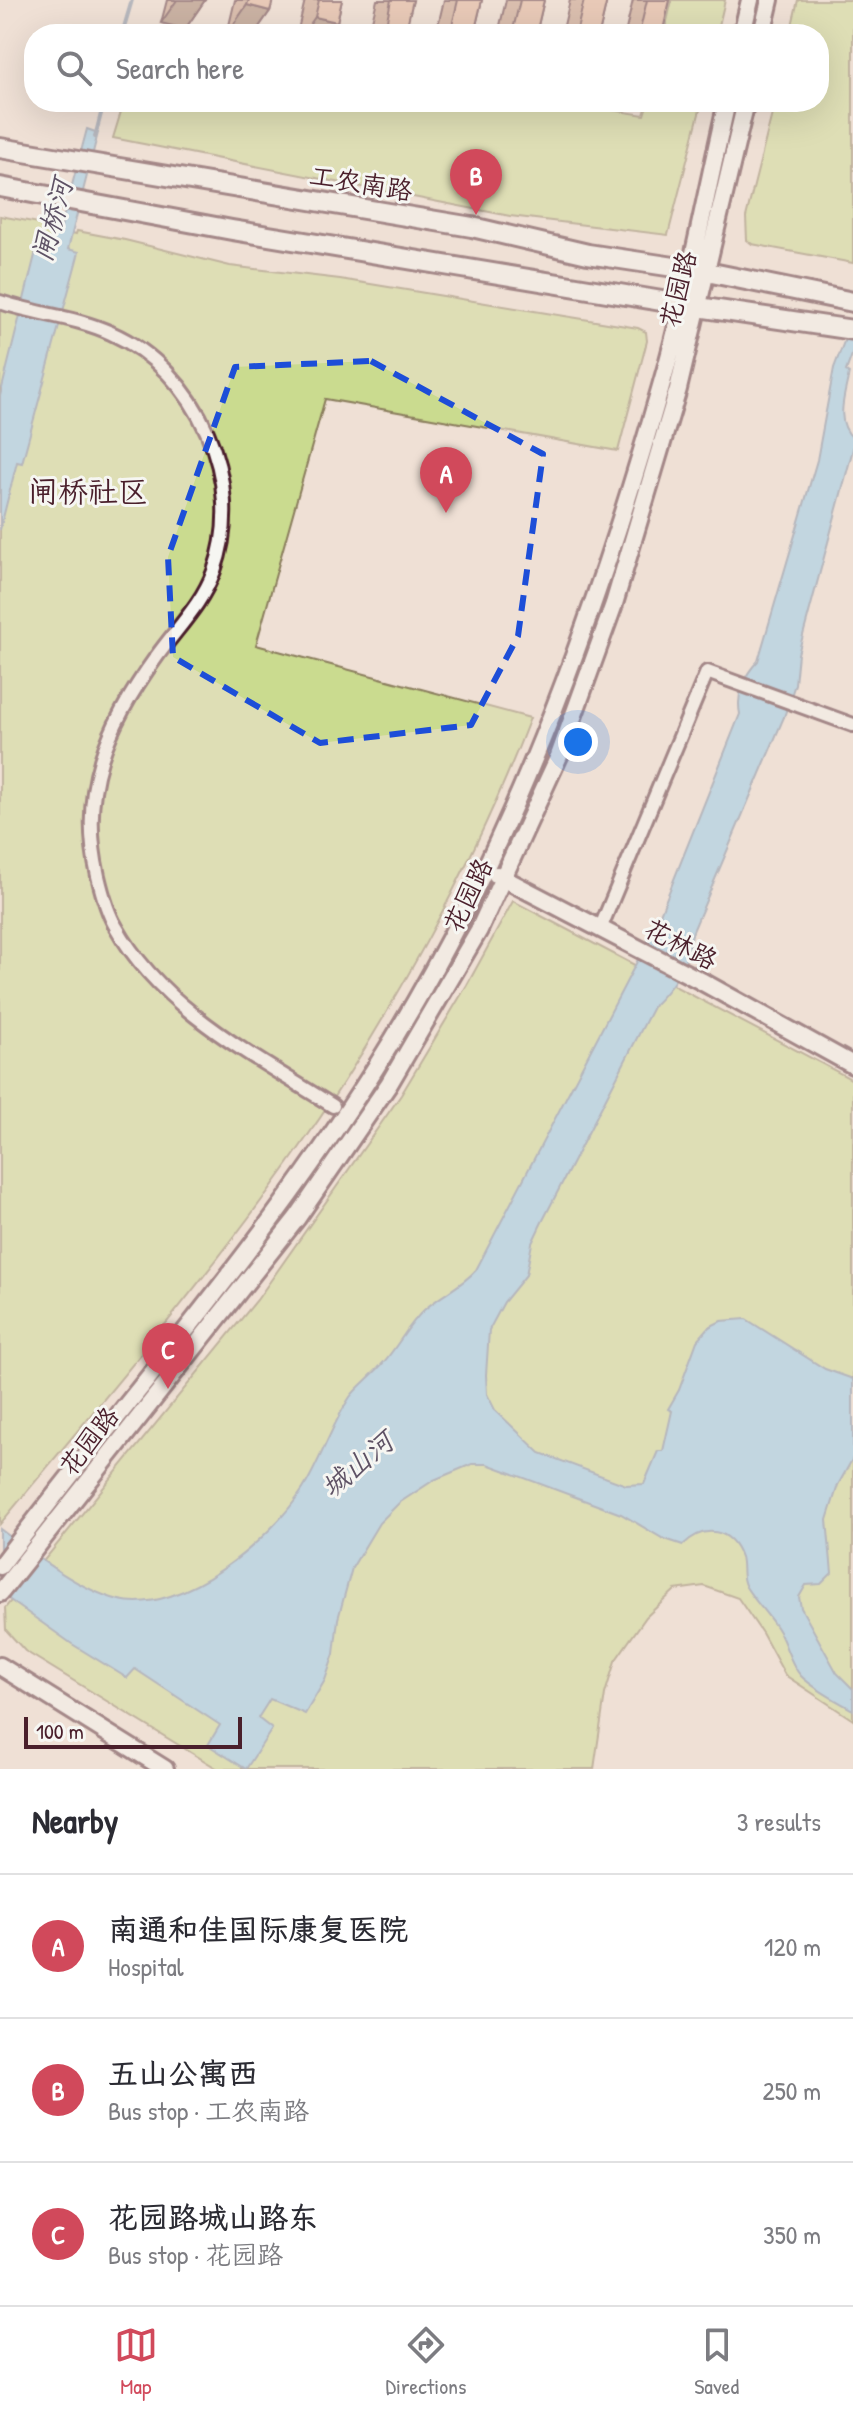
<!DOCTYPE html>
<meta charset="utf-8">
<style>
:root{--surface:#fff;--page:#f2f2f3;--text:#2b2b33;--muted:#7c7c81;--line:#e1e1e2;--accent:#d1495b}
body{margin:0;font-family:"Patrick Hand","LXGW WenKai TC",sans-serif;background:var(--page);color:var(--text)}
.scale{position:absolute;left:24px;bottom:20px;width:218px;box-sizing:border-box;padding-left:8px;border:4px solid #4a1f2b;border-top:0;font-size:22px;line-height:28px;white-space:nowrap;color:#4a1f2b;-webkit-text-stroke:6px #f6f6f2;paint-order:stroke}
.you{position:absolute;left:578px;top:742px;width:28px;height:28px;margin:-20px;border:6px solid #fff;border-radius:50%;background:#1a73e8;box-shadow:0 0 0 12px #1a73e833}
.badge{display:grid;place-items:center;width:52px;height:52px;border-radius:50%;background:var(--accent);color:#fff;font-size:26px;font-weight:700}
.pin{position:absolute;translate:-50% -66px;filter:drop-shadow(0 2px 4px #0008)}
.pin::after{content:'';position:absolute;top:42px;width:28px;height:24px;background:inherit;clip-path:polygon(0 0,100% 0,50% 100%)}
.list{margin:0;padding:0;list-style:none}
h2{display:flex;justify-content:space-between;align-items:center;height:104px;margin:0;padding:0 32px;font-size:34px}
h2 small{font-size:26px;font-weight:400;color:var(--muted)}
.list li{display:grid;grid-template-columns:52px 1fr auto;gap:24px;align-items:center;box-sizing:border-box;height:144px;padding:0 32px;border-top:2px solid var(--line)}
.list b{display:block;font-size:30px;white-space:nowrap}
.list p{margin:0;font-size:26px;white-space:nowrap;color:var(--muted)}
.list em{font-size:26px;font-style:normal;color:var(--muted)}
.icon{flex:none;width:44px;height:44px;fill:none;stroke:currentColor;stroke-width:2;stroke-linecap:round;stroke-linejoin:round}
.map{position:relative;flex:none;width:853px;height:1769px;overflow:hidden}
.search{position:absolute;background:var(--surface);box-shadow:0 8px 32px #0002;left:24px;right:24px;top:24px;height:88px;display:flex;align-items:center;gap:20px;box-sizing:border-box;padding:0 28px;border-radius:32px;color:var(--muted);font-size:30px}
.sheet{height:536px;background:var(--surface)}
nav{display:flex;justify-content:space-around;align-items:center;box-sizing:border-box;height:112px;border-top:2px solid var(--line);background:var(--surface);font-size:22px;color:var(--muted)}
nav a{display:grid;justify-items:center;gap:4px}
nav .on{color:var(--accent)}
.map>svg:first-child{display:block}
.green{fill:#cadb8f;stroke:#8a7d5d;stroke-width:2}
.water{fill:#8cc9ed;stroke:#72859f;stroke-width:2}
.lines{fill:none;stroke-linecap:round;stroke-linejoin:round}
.stream{stroke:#72859f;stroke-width:4}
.street-casing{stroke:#4a1f2b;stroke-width:18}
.secondary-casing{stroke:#4a1f2b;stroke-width:22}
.primary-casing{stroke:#4a1f2b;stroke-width:24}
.street{stroke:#f6f6f2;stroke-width:12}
.secondary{stroke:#f6f6f2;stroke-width:16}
.primary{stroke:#f6f6f2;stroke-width:18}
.wall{fill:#c1967e;stroke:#4a1f2b;stroke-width:2}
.shaded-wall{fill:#9d7a66;stroke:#4a1f2b;stroke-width:2}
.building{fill:#e0ae92;stroke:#4a1f2b;stroke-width:2}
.marked{fill:none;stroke:#1d4ed8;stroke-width:6;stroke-dasharray:16 10;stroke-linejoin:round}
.labels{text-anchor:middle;stroke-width:6;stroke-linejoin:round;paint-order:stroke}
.street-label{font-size:26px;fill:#4a1f2b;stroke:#f6f6f2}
.water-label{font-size:28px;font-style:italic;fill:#5e5265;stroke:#f6f6f2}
.quarter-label{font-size:30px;fill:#4a1f2b;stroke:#f6f6f2}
</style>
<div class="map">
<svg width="853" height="1769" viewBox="0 0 853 1769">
<rect width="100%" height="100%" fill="#efe0d5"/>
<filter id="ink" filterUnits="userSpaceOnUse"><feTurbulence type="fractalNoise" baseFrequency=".0125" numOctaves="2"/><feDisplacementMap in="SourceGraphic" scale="16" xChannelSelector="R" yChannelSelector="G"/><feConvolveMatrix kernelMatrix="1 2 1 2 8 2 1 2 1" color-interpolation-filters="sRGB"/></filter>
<g filter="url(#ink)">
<path class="green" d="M672,0H725L717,34H664Z
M798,0H853V263L752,244L747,240L746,217L775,102H819V34H790Z
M124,102H559L644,115L648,102H702L668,235L510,216L113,138Z
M0,216L50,225V228L76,234L77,231L125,240L230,266L340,279L638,328L646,332L647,341L618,451L325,399L256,645L530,718C474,865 386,1026 295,1154C204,1283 100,1403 0,1524Z
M513,901L853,1080V1720L785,1675L762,1633L738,1598L704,1586L675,1590L646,1617L615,1661L605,1694L594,1769H218L25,1651L6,1630L5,1608L257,1300L401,1095L467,985Z"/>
<path class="water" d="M87,129L98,133L68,249L79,252L22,463L17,462L0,530V396L38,243L52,245L55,229L60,230Z
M853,318V352L846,371L849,373C845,395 834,421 853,438V449L798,654L795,684L784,717L693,931C690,939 690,948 687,956C681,975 668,991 654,1005L541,1224L532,1243L526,1275L504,1302L489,1330L486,1375L487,1394L495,1410L540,1453L626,1485L644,1484L658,1451H663L672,1411L668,1409L679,1390L697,1341L709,1327L721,1321L746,1319L825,1369L853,1379V1458L838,1485L827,1520L832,1573L821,1584L806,1585L799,1597L801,1608L837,1673L853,1689V1710C836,1700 815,1690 801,1676C790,1664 787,1646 779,1632C770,1616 756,1603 746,1587C740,1577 744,1568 741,1557C731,1528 704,1524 683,1545L662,1538L621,1514L487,1464H472L434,1480L399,1503L379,1523L352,1568L338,1619L334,1654L325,1680L305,1714L270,1699L258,1718L272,1729L246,1769L208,1745L220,1725L135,1669L127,1678L72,1644L0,1593V1529C33,1554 79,1590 119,1600C183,1615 271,1539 303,1489C321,1460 331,1426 350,1397C356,1388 374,1374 383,1363C398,1346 408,1325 424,1310C440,1295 461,1287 476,1270L655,927L740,714C736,694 744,675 758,661L817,460L834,368Z"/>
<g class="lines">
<path class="stream" d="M122,34L132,0
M95,137L104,102"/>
<g class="street-casing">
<path id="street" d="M0,302C36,314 76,317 111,333C197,371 247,481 214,571C202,604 177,628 157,656C107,725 78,790 98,876C102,893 107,912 116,927C162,1010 256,1057 333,1106
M600,929L707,672L853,725"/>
</g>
<g class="secondary-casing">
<path id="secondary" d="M742,34L750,0
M762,34L770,0
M497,875L701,981L853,1065
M0,1566C126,1400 265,1244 376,1067C509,857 593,624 661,386C688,293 705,197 727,102
M0,1593L297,1218L389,1084L479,930L559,756L614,604L678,389L746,102
M0,1666L165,1769"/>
</g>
<g class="primary-casing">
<path id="primary" d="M0,148L472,227L588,254L707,272L853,302
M0,187L232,230L698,307L853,330"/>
</g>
<use href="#street" class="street"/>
<use href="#secondary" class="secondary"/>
<use href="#primary" class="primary"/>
</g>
<path class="wall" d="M167,0H205L185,29L161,23Z
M235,0H273L270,11L254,34H227Z
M305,0H342L337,22L328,34H297Z
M377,0H413L404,34H369Z
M444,0H482L474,34H436Z
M506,0H544L536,34H498Z
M570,0H607L599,34H562Z
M633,0H670L662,34H625Z"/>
<path class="shaded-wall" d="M177,0H205L185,29L161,23Z
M247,5L270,11L254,34H227Z
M315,17L337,22L328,34H303Z
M386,25L406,30L404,34H380Z"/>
<path class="building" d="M249,0H273L270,11L247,5Z
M319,0H342L337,22L315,17Z
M391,0H413L406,30L386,25Z
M458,0H482L474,34H450Z
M520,0H544L536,34H512Z
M584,0H607L599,34H576Z
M647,0H670L662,34H639Z"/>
</g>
<path d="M0 0H853V1769H0ZM371,361L543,454L518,636L471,725L320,743L173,657L168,557L235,367Z" fill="#efe0d5" fill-opacity=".55" fill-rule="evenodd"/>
<path class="marked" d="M371,361L543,454L518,636L471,725L320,743L173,657L168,557L235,367Z"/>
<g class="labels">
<g class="street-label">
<text transform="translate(361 183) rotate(9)" y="9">工农南路</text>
<text transform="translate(678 289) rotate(-76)" y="9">花园路</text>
<text transform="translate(468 895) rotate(-64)" y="9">花园路</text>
<text transform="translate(681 944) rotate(28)" y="9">花林路</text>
<text transform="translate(89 1441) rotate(-52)" y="9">花园路</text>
</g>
<g class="water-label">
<text transform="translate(52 220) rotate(-75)" y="10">闸桥河</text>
<text transform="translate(357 1464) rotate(-40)" y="10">城山河</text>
</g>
<g class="quarter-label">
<text x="88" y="502">闸桥社区</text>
</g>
</g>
</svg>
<div class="scale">100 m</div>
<div class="you"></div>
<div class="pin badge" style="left:446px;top:513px">A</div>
<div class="pin badge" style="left:476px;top:215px">B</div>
<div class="pin badge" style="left:168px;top:1389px">C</div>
<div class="search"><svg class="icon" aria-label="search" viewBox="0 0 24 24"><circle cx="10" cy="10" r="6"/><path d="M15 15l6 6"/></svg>Search here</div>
</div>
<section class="sheet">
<h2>Nearby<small>3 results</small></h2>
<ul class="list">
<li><span class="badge">A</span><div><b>南通和佳国际康复医院</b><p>Hospital</p></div><em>120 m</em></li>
<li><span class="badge">B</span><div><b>五山公寓西</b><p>Bus stop · 工农南路</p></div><em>250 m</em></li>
<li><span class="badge">C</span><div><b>花园路城山路东</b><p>Bus stop · 花园路</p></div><em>350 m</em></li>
</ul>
</section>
<nav>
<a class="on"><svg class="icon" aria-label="map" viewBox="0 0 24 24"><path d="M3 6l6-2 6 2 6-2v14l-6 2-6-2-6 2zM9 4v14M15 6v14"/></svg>Map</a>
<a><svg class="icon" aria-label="directions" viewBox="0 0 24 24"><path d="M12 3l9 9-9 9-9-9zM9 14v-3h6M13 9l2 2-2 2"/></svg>Directions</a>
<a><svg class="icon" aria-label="saved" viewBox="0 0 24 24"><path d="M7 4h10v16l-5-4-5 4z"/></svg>Saved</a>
</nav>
